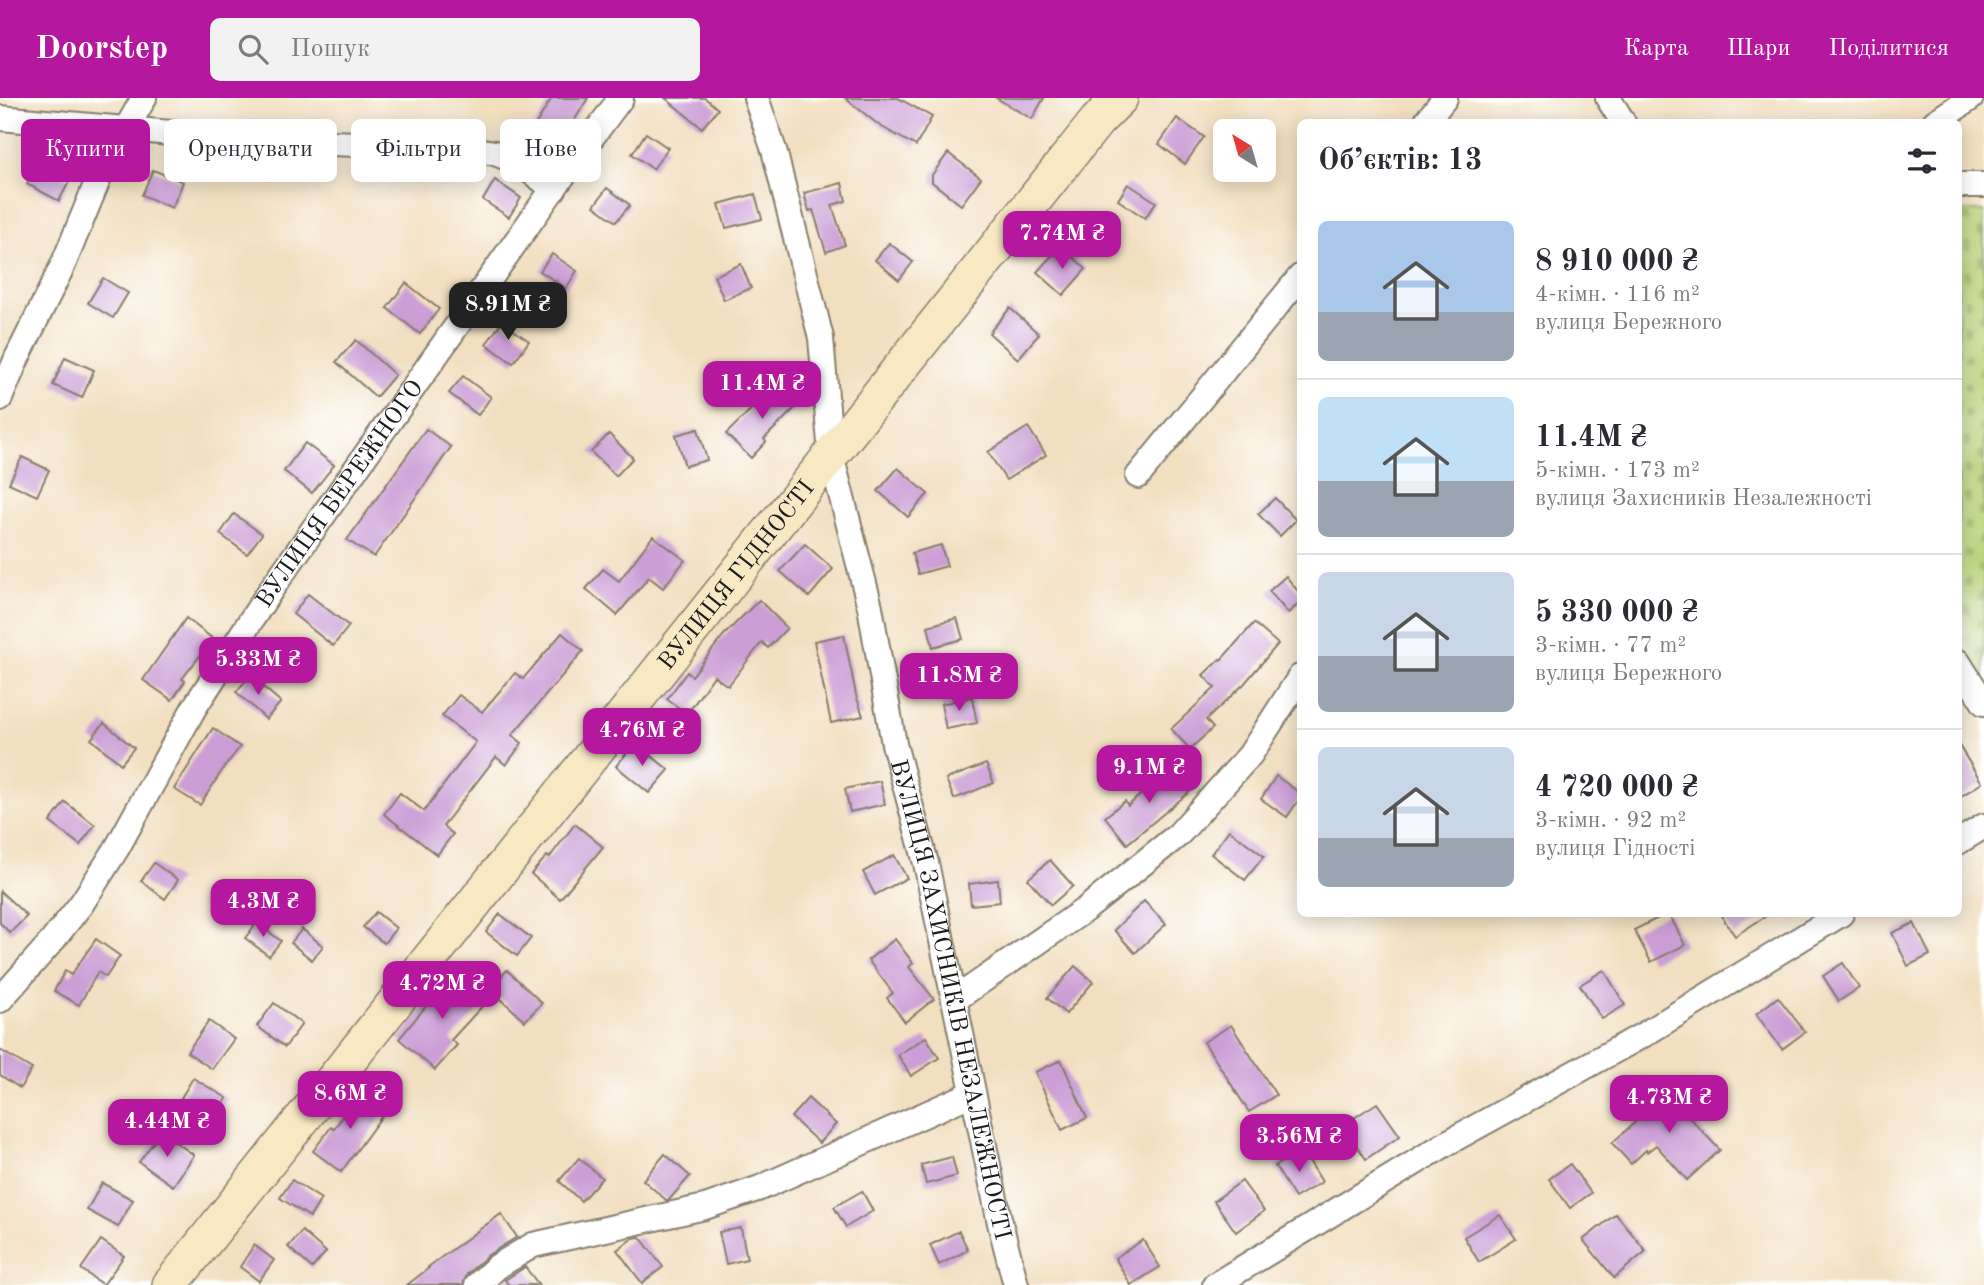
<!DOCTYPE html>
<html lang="uk">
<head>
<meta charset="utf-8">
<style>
	body { margin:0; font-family:"Old Standard TT",serif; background:#f2f2f3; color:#2b2b33; height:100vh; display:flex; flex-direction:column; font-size:26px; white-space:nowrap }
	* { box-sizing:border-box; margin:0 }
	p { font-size:23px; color:#7c7c81 }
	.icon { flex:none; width:38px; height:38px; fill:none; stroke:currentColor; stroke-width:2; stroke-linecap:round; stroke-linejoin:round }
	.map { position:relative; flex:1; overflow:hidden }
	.sheet { position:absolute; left:1297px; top:21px; width:665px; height:798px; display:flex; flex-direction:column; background:#fff; border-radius:10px; box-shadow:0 4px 18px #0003 }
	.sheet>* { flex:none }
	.guide { position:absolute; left:21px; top:21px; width:665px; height:63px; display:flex; gap:14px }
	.needle { width:46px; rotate:323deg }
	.fabs { position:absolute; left:1213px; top:21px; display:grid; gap:14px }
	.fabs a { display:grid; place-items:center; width:63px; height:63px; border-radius:10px; background:#fff; box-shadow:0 4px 18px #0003; font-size:35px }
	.price { position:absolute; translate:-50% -60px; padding:0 16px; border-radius:14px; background:#b5179e; color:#fff; font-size:23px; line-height:46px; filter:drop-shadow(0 2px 4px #0008) }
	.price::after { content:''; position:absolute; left:50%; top:42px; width:21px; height:16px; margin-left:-10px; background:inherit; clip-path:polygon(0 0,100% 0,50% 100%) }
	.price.active { background:#222; color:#fff }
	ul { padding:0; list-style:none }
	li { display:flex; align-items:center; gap:21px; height:175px; padding:0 21px }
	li+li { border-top:2px solid #e1e1e2 }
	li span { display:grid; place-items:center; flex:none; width:196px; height:140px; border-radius:10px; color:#555 }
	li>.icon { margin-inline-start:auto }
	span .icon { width:84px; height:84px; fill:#fffc; stroke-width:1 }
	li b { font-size:30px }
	h2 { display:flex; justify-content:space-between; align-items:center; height:84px; padding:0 21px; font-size:30px }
	.pill { padding:0 24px; border-radius:10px; background:#fff; box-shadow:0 4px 18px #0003; font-size:24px; line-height:63px }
	.pill.active { background:#b5179e; color:#fff }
	header { display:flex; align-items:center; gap:42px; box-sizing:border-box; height:98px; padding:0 35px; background:#b5179e; color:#fff }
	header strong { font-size:33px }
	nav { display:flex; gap:38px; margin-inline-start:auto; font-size:24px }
	.search { width:490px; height:63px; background:#f2f2f3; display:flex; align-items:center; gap:18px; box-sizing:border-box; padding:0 24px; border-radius:10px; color:#7c7c81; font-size:26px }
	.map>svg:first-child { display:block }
	.cemetery { fill:url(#cemetery-stones); stroke:#6a774a; stroke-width:2 }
	.building { fill:#cb9ed5 }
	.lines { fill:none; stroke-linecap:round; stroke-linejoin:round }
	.street-casing { stroke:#877e6e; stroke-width:28 }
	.secondary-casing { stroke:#877e6e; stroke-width:38 }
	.street { stroke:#fff; stroke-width:24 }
	.secondary { stroke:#f8e8c3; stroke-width:35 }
	.labels { text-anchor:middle; stroke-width:5; stroke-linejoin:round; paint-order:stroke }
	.street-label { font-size:24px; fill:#1c1c1c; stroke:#fff }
</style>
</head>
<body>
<header>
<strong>Doorstep</strong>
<div class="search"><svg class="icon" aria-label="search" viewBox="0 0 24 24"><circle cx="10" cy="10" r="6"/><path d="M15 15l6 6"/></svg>Пошук</div>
<nav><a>Карта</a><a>Шари</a><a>Поділитися</a></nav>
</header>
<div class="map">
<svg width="1984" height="1187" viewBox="0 0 1984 1187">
	<defs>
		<pattern id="cemetery-stones" width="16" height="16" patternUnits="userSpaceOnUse" patternTransform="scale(1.75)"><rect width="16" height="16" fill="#b8d277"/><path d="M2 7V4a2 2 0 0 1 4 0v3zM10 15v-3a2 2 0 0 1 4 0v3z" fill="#9eb466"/></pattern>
	</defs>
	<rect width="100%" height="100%" fill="#fff"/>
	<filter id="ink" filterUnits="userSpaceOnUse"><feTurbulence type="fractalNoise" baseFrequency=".0143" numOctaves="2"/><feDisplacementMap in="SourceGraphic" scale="14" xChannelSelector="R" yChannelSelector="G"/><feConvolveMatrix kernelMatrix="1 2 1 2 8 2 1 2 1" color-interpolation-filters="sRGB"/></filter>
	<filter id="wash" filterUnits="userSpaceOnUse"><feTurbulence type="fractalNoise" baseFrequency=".00686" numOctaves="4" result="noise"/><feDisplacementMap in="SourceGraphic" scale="28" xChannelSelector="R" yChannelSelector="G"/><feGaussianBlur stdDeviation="1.57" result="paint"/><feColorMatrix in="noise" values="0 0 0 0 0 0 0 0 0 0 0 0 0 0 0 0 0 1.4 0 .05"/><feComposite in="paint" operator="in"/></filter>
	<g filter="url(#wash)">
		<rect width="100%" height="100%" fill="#f2dfc0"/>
		<polygon class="cemetery" points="1958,113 1984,113 1984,605 1958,564"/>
		<g id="blocks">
			<g class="building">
				<polygon points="552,0 588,0 560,46 534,29"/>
				<polygon points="665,0 705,0 718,11 702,30"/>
				<polygon points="845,0 898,0 932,19 916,48 880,28"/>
				<polygon points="996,0 1044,0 1032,21"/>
				<polygon points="1177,20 1204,39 1185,66 1159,46"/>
				<polygon points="646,35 668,50 653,71 632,56"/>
				<polygon points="948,55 981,80 961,107 932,84 932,77"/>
				<polygon points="38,65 70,82 59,103 27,86"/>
				<polygon points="153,72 183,84 172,110 142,97"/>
				<polygon points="495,82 521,100 509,119 483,102"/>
				<polygon points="842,85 846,103 832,107 845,147 826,154 813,112 809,113 804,95"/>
				<polygon points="1128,86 1156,104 1145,120 1118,102"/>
				<polygon points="607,90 630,107 616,124 594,108"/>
				<polygon points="755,96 762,121 726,130 719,106"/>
				<polygon points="889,145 913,164 899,182 875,162"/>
				<polygon points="1061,148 1086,171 1063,197 1037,174"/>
				<polygon points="552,156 577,173 566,190 540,173"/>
				<polygon points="741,166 751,190 724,202 714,178"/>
				<polygon points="103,180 128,195 113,220 88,205"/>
				<polygon points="406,185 439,211 420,236 387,210"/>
				<polygon points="1010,210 1039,236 1018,261 989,235"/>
				<polygon points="502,224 529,243 513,265 486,246"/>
				<polygon points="356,242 395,277 376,299 336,264"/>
				<polygon points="65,259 94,272 82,300 53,287"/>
				<polygon points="463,278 491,299 478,317 449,295"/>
				<polygon points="777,286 798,307 764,341 766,344 751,360 726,336"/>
				<polygon points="1028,329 1046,357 1006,382 988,354"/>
				<polygon points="426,331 451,349 374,459 347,442"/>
				<polygon points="698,331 707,362 685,368 676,337"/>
				<polygon points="609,336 633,360 616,378 591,354"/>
				<polygon points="305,345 334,367 312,395 284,373"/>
				<polygon points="22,359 49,372 37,398 9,385"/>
				<polygon points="898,370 928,396 908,419 878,393"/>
				<polygon points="1275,400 1296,422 1280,438 1258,416"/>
				<polygon points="234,416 262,436 247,456 220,436"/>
				<polygon points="653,438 685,462 663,490 649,479 617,517 586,491 603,471 619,483"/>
				<polygon points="805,446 833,471 809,499 780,473"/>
				<polygon points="941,447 947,468 918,476 912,455"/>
				<polygon points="1286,478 1300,496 1300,505 1288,515 1269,493"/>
				<polygon points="308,496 349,528 333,548 293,516"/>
				<polygon points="759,502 787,530 768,550 762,544 728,588 714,578 687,616 667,601 687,574 692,578 723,538"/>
				<polygon points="186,520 213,541 182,581 185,583 172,602 143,582"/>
				<polygon points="957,520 963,541 933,549 928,528"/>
				<polygon points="1254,525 1278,546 1244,586 1206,622 1213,630 1190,651 1171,631 1215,590 1203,577 1220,561 1221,562"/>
				<polygon points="562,535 583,553 512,637 522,645 506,667 496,659 443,728 453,736 437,757 384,716 400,695 424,713 476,644 442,618 459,597 482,614 515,575 523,581"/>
				<polygon points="844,537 856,597 863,618 831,625 814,543"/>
				<polygon points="250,578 281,604 266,621 236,594"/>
				<polygon points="972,599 977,625 946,631 941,606"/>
				<polygon points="104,625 134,650 121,666 91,641"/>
				<polygon points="213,630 240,649 225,668 200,707 174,691"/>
				<polygon points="635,645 669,672 649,695 616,668"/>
				<polygon points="1958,646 1982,685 1958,700"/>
				<polygon points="986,666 994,685 954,701 946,681"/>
				<polygon points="1172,668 1193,691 1127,746 1105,719 1125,703 1128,708"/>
				<polygon points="1276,678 1300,695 1300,700 1287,719 1261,701"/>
				<polygon points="880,683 885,706 850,714 845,691"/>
				<polygon points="65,704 95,727 80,747 50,724"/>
				<polygon points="575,726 603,749 560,801 531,776 547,758 549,760"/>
				<polygon points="1229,732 1264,758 1245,782 1211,756"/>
				<polygon points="894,757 907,780 875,797 863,774"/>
				<polygon points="1050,762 1073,788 1051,807 1028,781"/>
				<polygon points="154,765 178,782 165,801 141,783"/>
				<polygon points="998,782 1000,804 971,807 969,786"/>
				<polygon points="0,793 27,818 10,835 0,825"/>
				<polygon points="1144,803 1166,826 1135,855 1114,832"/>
				<polygon points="376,814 396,830 384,845 363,829"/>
				<polygon points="500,816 531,840 517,858 486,834"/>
				<polygon points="1666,816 1669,816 1685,847 1651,864 1634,832"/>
				<polygon points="1720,816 1769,816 1735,838"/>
				<polygon points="257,825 281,843 269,858 245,840"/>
				<polygon points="1914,825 1930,857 1908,868 1892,835"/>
				<polygon points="302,831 323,848 312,862 291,845"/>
				<polygon points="96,841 120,858 106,879 98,874 79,907 54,893 65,873 71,877"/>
				<polygon points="895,841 913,865 909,869 934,901 905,924 887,900 893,895 868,862"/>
				<polygon points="1843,865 1859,890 1839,903 1823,878"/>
				<polygon points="1075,868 1093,884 1066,916 1047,900"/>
				<polygon points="507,872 542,905 525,923 490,891"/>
				<polygon points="1604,872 1625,907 1602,921 1580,887"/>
				<polygon points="454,874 486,904 451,942 457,947 435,972 399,941"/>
				<polygon points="1778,899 1805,934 1782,951 1756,916"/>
				<polygon points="274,905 302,926 285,949 257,928"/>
				<polygon points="209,923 234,941 212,971 187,954"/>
				<polygon points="1231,927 1276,997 1249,1014 1204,944"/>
				<polygon points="926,939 939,960 911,978 898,957"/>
				<polygon points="0,952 32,971 20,990 0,977"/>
				<polygon points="1061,962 1087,1020 1062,1032 1035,974"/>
				<polygon points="193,980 227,1000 215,1021 181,1000"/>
				<polygon points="1675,988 1694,1009 1686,1016 1720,1052 1687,1082 1656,1047 1647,1054 1646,1052 1631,1066 1612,1045"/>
				<polygon points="361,992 387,1011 341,1074 313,1053 331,1029 334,1031"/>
				<polygon points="808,1000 836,1026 819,1045 791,1019"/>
				<polygon points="1377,1005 1400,1038 1366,1061 1343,1027"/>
				<polygon points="161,1034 194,1057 173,1088 139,1064"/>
				<polygon points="1302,1051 1322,1084 1295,1100 1275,1068"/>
				<polygon points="665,1056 690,1078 669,1102 666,1102 643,1082"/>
				<polygon points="952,1059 957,1078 926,1086 921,1067"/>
				<polygon points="579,1060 602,1080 581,1103 559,1083"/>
				<polygon points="1570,1066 1591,1095 1570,1110 1549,1081"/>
				<polygon points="292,1082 321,1101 310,1119 280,1100"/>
				<polygon points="1242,1083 1264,1113 1236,1134 1214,1103"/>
				<polygon points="102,1085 133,1102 118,1129 87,1112"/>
				<polygon points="862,1093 873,1113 846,1129 834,1109"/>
				<polygon points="501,1116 517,1139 488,1157 467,1176 463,1187 407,1187 429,1170 428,1169"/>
				<polygon points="1616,1116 1646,1153 1614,1180 1583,1142"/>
				<polygon points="1500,1117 1516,1141 1479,1164 1464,1139"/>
				<polygon points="741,1130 747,1161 726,1166 719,1134"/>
				<polygon points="302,1133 326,1154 312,1170 288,1149"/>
				<polygon points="959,1133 968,1152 939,1167 930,1147"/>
				<polygon points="640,1139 663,1169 642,1185 617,1152 633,1140"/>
				<polygon points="101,1142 124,1158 103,1187 81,1171"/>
				<polygon points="1143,1142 1160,1169 1131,1187 1115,1160"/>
				<polygon points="254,1147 274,1162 259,1183 240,1169"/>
				<polygon points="525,1169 539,1187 509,1187 505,1182"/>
			</g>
		</g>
	</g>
	<g filter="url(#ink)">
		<use href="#blocks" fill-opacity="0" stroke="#877e6e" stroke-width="2"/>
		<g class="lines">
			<defs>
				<g id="street">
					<path id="s1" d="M756,0L774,52L821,240L831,357L870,509L894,646L926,765L1000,1125L1016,1187"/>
					<polyline points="1608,0 1623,24"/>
					<polyline points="0,20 263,43 457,49 495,55 518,64 554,91"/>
					<polyline points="1426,24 1445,0"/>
					<polyline points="1935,24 1971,0"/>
					<polyline points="1958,87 1984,87"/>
					<polyline points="0,300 17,260 63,167 102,72 144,0"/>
					<polyline points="1138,378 1300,179"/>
					<polyline points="1958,564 1984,605"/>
					<polyline points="1958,744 1984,728"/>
					<path id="s2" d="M0,902L53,842L82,805L117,750L194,610L272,490L551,94L621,0"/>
					<polyline points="954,902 1086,811 1178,737 1250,657 1300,579"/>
					<polyline points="477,1187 498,1168 533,1147 705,1109 760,1090 973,995"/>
					<polyline points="1215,1187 1447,1045 1643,937 1841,816"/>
				</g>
				<g id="secondary">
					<path id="s3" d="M170,1187L1097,23L1120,0"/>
				</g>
			</defs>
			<use href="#street" class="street-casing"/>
			<use href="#secondary" class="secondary-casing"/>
			<use href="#street" class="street"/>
			<use href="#secondary" class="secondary"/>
		</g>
	</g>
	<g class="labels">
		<g class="street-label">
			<text dy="8" stroke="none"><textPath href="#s2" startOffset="611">ВУЛИЦЯ БЕРЕЖНОГО</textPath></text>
			<text dy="8" stroke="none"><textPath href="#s3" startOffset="908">ВУЛИЦЯ ГІДНОСТІ</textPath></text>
			<text dy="8" stroke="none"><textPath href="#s1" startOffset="924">ВУЛИЦЯ ЗАХИСНИКІВ НЕЗАЛЕЖНОСТІ</textPath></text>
		</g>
	</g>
</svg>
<div class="fabs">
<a><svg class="needle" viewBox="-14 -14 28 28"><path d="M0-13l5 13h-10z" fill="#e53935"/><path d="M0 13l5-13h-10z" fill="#7c7c81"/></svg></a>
</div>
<b class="price" style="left:1062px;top:173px">7.74M ₴</b>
<b class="price active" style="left:508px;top:244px">8.91M ₴</b>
<b class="price" style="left:762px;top:323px">11.4M ₴</b>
<b class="price" style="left:258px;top:599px">5.33M ₴</b>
<b class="price" style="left:959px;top:615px">11.8M ₴</b>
<b class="price" style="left:642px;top:670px">4.76M ₴</b>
<b class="price" style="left:1149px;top:707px">9.1M ₴</b>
<b class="price" style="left:263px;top:841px">4.3M ₴</b>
<b class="price" style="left:442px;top:923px">4.72M ₴</b>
<b class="price" style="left:350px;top:1033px">8.6M ₴</b>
<b class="price" style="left:1669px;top:1037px">4.73M ₴</b>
<b class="price" style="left:167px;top:1061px">4.44M ₴</b>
<b class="price" style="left:1299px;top:1076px">3.56M ₴</b>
<div class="guide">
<a class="pill active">Купити</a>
<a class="pill">Орендувати</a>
<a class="pill">Фільтри</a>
<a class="pill">Нове</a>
</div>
<section class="sheet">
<h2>Об’єктів: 13<svg class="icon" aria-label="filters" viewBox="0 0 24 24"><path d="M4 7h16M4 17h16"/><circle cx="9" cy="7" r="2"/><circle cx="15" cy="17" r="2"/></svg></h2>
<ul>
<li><span style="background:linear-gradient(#a9c7e8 65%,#9aa5b1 0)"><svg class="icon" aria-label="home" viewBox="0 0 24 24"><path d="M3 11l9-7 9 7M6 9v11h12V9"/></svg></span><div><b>8 910 000 ₴</b><p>4-кімн. · 116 m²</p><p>вулиця Бережного</p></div></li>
<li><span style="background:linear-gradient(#bfe0f5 60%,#9aa5b1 0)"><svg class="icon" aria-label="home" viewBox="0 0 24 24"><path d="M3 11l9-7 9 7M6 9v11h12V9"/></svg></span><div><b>11.4M ₴</b><p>5-кімн. · 173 m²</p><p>вулиця Захисників Незалежності</p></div></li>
<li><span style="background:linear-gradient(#c9d6e8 60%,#9aa5b1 0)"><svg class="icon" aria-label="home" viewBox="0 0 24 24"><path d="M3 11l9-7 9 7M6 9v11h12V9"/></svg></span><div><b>5 330 000 ₴</b><p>3-кімн. · 77 m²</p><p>вулиця Бережного</p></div></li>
<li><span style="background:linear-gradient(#c9d6e8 65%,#9aa5b1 0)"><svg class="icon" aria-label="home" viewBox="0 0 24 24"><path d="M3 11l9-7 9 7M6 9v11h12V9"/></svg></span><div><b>4 720 000 ₴</b><p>3-кімн. · 92 m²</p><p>вулиця Гідності</p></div></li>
</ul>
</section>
</div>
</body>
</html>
